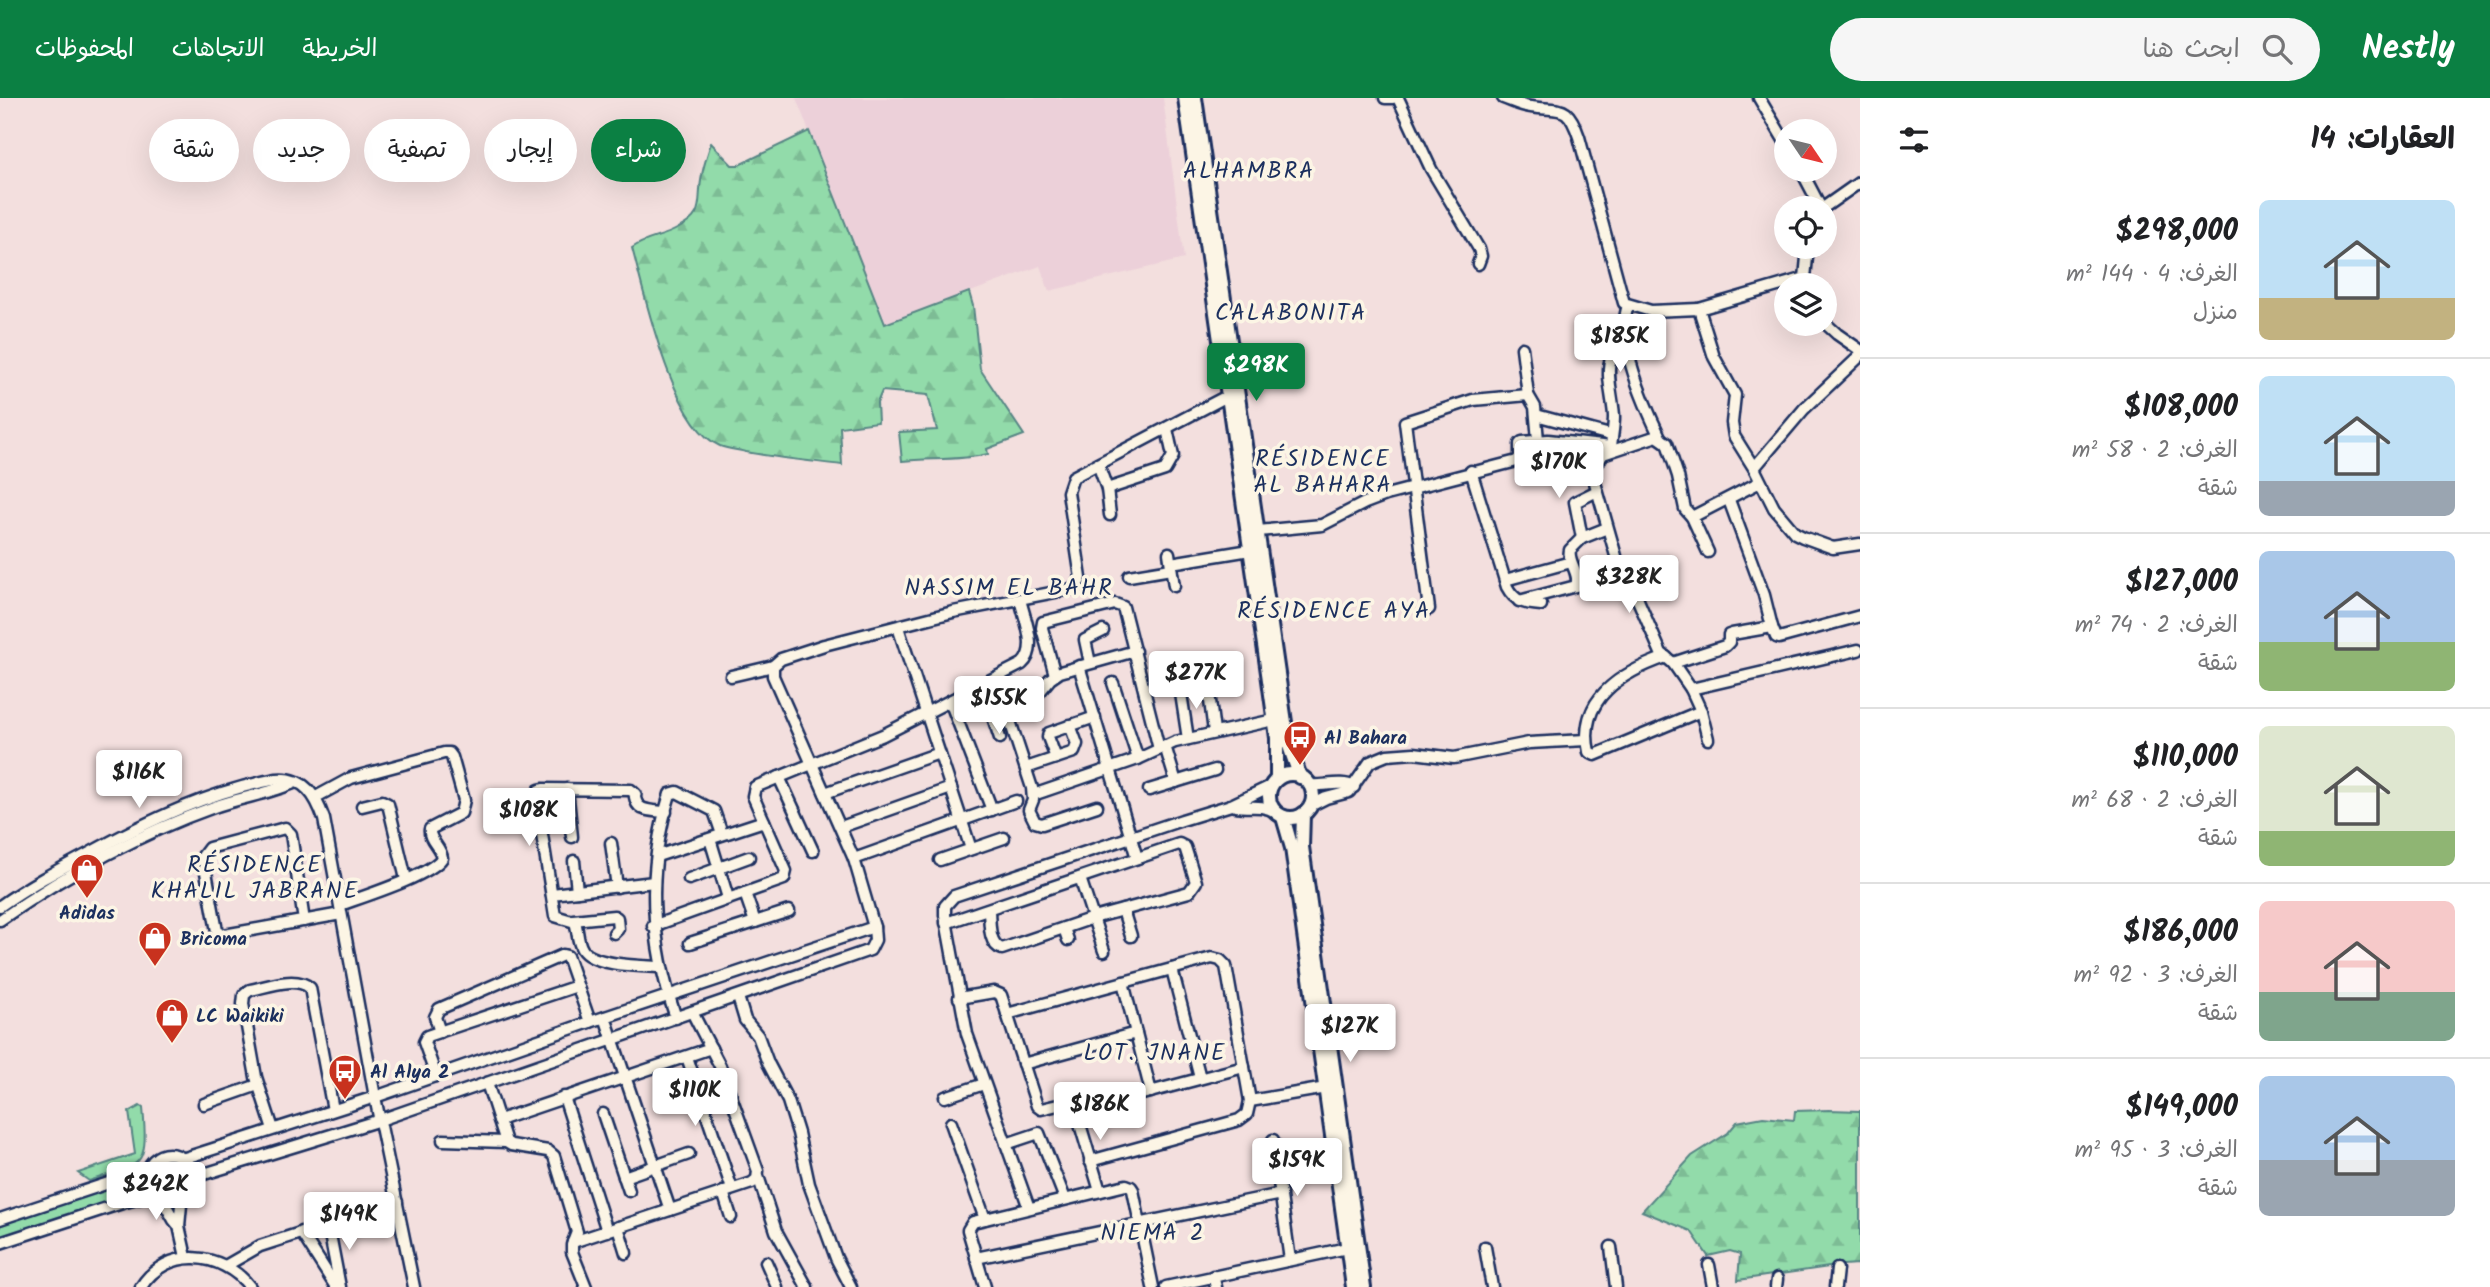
<!DOCTYPE html>
<html lang="ar">
<head>
<meta charset="utf-8">
<style>
	body { margin:0; font-family:Kalam,"Playpen Sans Arabic",sans-serif; background:#f6f6f6; color:#202124; direction:rtl; height:100vh; display:flex; flex-direction:column; font-size:26px; white-space:nowrap }
	* { box-sizing:border-box; margin:0 }
	p { font-size:23px; color:#757577 }
	.icon { flex:none; width:38px; height:38px; fill:none; stroke:currentColor; stroke-width:2; stroke-linecap:round; stroke-linejoin:round }
	.map { position:relative; flex:1; overflow:hidden; direction:ltr }
	.drawer { display:flex; flex-direction:column; background:#fff; width:630px }
	.drawer>* { flex:none }
	.hud { position:absolute; left:21px; top:21px; width:665px; height:63px; direction:rtl; display:flex; gap:14px }
	.needle { width:46px; rotate:125deg }
	.tools { position:absolute; left:1774px; top:21px; display:grid; gap:14px }
	.tools a { display:grid; place-items:center; width:63px; height:63px; border-radius:50%; background:#fff; box-shadow:0 7px 28px #0002; font-size:35px }
	.price { position:absolute; translate:-50% -60px; padding:0 16px; border-radius:7px; background:#fff; color:#222; font-size:23px; line-height:46px; filter:drop-shadow(0 2px 4px #0008) }
	.price::after { content:''; position:absolute; left:50%; top:42px; width:21px; height:16px; margin-left:-10px; background:inherit; clip-path:polygon(0 0,100% 0,50% 100%) }
	.price.selected { background:#0b8043; color:#fff }
	ul { padding:0; list-style:none }
	li { display:flex; align-items:center; gap:21px; height:175px; padding:0 35px }
	li+li { border-top:2px solid #e0e0e0 }
	li span { display:grid; place-items:center; flex:none; width:196px; height:140px; border-radius:10px; color:#555 }
	li>.icon { margin-inline-start:auto }
	span .icon { width:84px; height:84px; fill:#fffc; stroke-width:1 }
	li b { font-size:30px }
	h2 { display:flex; justify-content:space-between; align-items:center; height:84px; padding:0 35px; font-size:30px }
	.chip { padding:0 24px; border-radius:32px; background:#fff; box-shadow:0 7px 28px #0002; font-size:24px; line-height:63px }
	.chip.selected { background:#0b8043; color:#fff }
	header { display:flex; align-items:center; gap:42px; box-sizing:border-box; height:98px; padding:0 35px; background:#0b8043; color:#fff }
	header strong { font-size:33px }
	nav { display:flex; gap:38px; margin-inline-start:auto; font-size:24px }
	.search { width:490px; height:63px; background:#f6f6f6; display:flex; align-items:center; gap:18px; box-sizing:border-box; padding:0 24px; border-radius:38px; color:#757577; font-size:26px }
	main { display:flex; flex:1; min-height:0 }
	.map>svg:first-child { display:block }
	.built { fill:#ecd0d9 }
	.forest { fill:url(#forest-firs); stroke:#568584; stroke-width:2 }
	.garden { fill:#92dbaa; stroke:#568584; stroke-width:2 }
	.lines { fill:none; stroke-linecap:round; stroke-linejoin:round }
	.minor-casing { stroke:#1b2f5e; stroke-width:15 }
	.major-casing { stroke:#1b2f5e; stroke-width:18 }
	.minor { stroke:#fcf5e5; stroke-width:10 }
	.major { stroke:#fcf5e5; stroke-width:12 }
	.labels { text-anchor:middle; stroke-width:7; stroke-linejoin:round; paint-order:stroke }
	.poi-label { font-size:19px; font-weight:bold; fill:#1b2f5e; stroke:#fcf5e5; text-anchor:start }
	.quarter-label { font-size:23px; letter-spacing:2px; fill:#1b2f5e; stroke:#fcf5e5 }
</style>
</head>
<body>
<header>
<strong>Nestly</strong>
<div class="search"><svg class="icon" aria-label="search" viewBox="0 0 24 24"><circle cx="10" cy="10" r="6"/><path d="M15 15l6 6"/></svg>ابحث هنا</div>
<nav><a>الخريطة</a><a>الاتجاهات</a><a>المحفوظات</a></nav>
</header>
<main>
<section class="drawer">
<h2>العقارات: 14<svg class="icon" aria-label="filters" viewBox="0 0 24 24"><path d="M4 7h16M4 17h16"/><circle cx="9" cy="7" r="2"/><circle cx="15" cy="17" r="2"/></svg></h2>
<ul>
<li><span style="background:linear-gradient(#bfe0f5 70%,#c2b280 0)"><svg class="icon" aria-label="home" viewBox="0 0 24 24"><path d="M3 11l9-7 9 7M6 9v11h12V9"/></svg></span><div><b>$298,000</b><p>الغرف: 4 · 144 m²</p><p>منزل</p></div></li>
<li><span style="background:linear-gradient(#bfe0f5 75%,#9aa5b1 0)"><svg class="icon" aria-label="home" viewBox="0 0 24 24"><path d="M3 11l9-7 9 7M6 9v11h12V9"/></svg></span><div><b>$108,000</b><p>الغرف: 2 · 58 m²</p><p>شقة</p></div></li>
<li><span style="background:linear-gradient(#a9c7e8 65%,#8fb573 0)"><svg class="icon" aria-label="home" viewBox="0 0 24 24"><path d="M3 11l9-7 9 7M6 9v11h12V9"/></svg></span><div><b>$127,000</b><p>الغرف: 2 · 74 m²</p><p>شقة</p></div></li>
<li><span style="background:linear-gradient(#dfe7d0 75%,#8fb573 0)"><svg class="icon" aria-label="home" viewBox="0 0 24 24"><path d="M3 11l9-7 9 7M6 9v11h12V9"/></svg></span><div><b>$110,000</b><p>الغرف: 2 · 68 m²</p><p>شقة</p></div></li>
<li><span style="background:linear-gradient(#f6c9c9 65%,#7fa58c 0)"><svg class="icon" aria-label="home" viewBox="0 0 24 24"><path d="M3 11l9-7 9 7M6 9v11h12V9"/></svg></span><div><b>$186,000</b><p>الغرف: 3 · 92 m²</p><p>شقة</p></div></li>
<li><span style="background:linear-gradient(#a9c7e8 60%,#9aa5b1 0)"><svg class="icon" aria-label="home" viewBox="0 0 24 24"><path d="M3 11l9-7 9 7M6 9v11h12V9"/></svg></span><div><b>$149,000</b><p>الغرف: 3 · 95 m²</p><p>شقة</p></div></li>
</ul>
</section>
<div class="map">
<svg width="1860" height="1189" viewBox="0 0 1860 1189">
	<defs>
		<pattern id="forest-firs" width="22" height="20" patternUnits="userSpaceOnUse" patternTransform="scale(1.75)"><rect width="22" height="20" fill="#92dbaa"/><path d="M5 1l3.5 6h-7zM16 11l3.5 6h-7z" fill="#7dbc95"/></pattern>
	</defs>
	<rect width="100%" height="100%" fill="#f3dfde"/>
	<filter id="ink" filterUnits="userSpaceOnUse"><feTurbulence type="fractalNoise" baseFrequency=".0143" numOctaves="2"/><feDisplacementMap in="SourceGraphic" scale="14" xChannelSelector="R" yChannelSelector="G"/><feConvolveMatrix kernelMatrix="1 2 1 2 8 2 1 2 1" color-interpolation-filters="sRGB"/></filter>
	<g filter="url(#ink)">
		<polygon class="built" points="796,0 1163,0 1184,161 1049,193 1040,168 885,226"/>
		<g class="forest">
			<path d="M809,33L885,226L969,194L973,208L980,271L1024,337L987,351L988,356C960,363 930,360 902,363L899,334L937,332L928,297L882,293L877,305L878,324L840,329L842,367C810,363 778,360 746,354C738,352 728,351 720,348C672,328 645,197 632,150C645,140 663,139 677,131C707,116 696,104 702,77C704,66 708,55 711,45L732,67H739Z"/>
			<polygon points="1829,1012 1860,1013 1860,1170 1857,1166 1843,1167 1738,1182 1740,1156 1730,1153 1708,1158 1691,1133 1642,1113 1692,1058 1728,1035 1737,1024 1763,1019 1794,1022 1795,1013"/>
		</g>
		<g class="garden">
			<path d="M140,1008L143,1010C149,1073 141,1065 89,1083L78,1075L135,1056L129,1014Z"/>
			<circle cx="169" cy="1078" r="18"/>
			<polygon points="139,1078 143,1094 0,1140 0,1126"/>
		</g>
		<g class="lines">
			<defs>
				<g id="minor">
					<polyline points="1385,0 1393,0"/>
					<polyline points="1398,0 1431,71 1479,151 1481,158 1478,166"/>
					<path d="M1503,0C1512,3 1521,8 1531,9C1561,14 1567,4 1579,39L1624,205L1651,213L1699,211L1714,259L1735,297L1732,325L1734,338L1754,370L1774,410L1795,435L1803,439L1833,450L1860,446"/>
					<polyline points="1759,0 1787,47"/>
					<polyline points="1801,72 1821,110"/>
					<polyline points="1823,110 1860,84"/>
					<polyline points="1808,149 1805,180 1809,187"/>
					<path d="M1628,208C1615,241 1645,308 1660,339"/>
					<polyline points="1699,211 1805,180"/>
					<polyline points="1825,225 1837,236 1860,252"/>
					<polyline points="1522,250 1528,297 1535,309 1538,342"/>
					<polyline points="1536,317 1610,337"/>
					<path d="M1611,352C1611,341 1614,331 1614,319C1614,305 1604,271 1612,259C1615,255 1623,254 1627,252"/>
					<polyline points="1098,366 1107,391 1110,417"/>
					<polyline points="1754,370 1804,311 1860,258"/>
					<path d="M1471,373L1507,489C1515,504 1525,506 1541,507"/>
					<polyline points="1107,391 1165,372 1173,358 1167,331"/>
					<polyline points="1729,402 1764,497 1772,529"/>
					<polyline points="1692,419 1760,384"/>
					<polyline points="1258,433 1322,427 1365,405 1386,397 1517,363 1520,359 1520,346 1522,344 1548,342 1611,349"/>
					<polyline points="1582,440 1575,404 1597,393"/>
					<polyline points="1169,455 1174,488"/>
					<polyline points="1616,458 1592,374 1603,356 1657,338 1667,345 1678,378 1685,411 1692,419 1708,454"/>
					<polyline points="1171,465 1250,452"/>
					<polyline points="1636,471 1638,502 1661,555 1673,565 1691,591 1701,613 1708,641"/>
					<polyline points="1129,478 1171,471"/>
					<polyline points="1505,482 1571,464"/>
					<path d="M1519,503L1576,488C1581,475 1567,464 1570,452L1582,440L1607,430"/>
					<polyline points="1429,511 1405,324 1473,302 1528,297"/>
					<polyline points="898,529 971,751"/>
					<path d="M1666,559C1623,574 1577,600 1589,654L1595,657L1701,613"/>
					<polyline points="1090,565 1085,542 1103,533"/>
					<polyline points="1673,565 1725,548 1729,544 1729,537 1732,536 1772,529 1776,539 1779,540 1860,518"/>
					<polyline points="1079,568 1137,760"/>
					<polyline points="1055,577 1042,530 1043,524 1115,506 1123,509 1159,651"/>
					<polyline points="731,578 773,568"/>
					<polyline points="1113,585 1138,661"/>
					<polyline points="982,587 1000,640"/>
					<polyline points="1208,587 1214,634"/>
					<polyline points="1180,589 1188,641"/>
					<polyline points="1691,591 1858,552"/>
					<polyline points="950,603 992,712"/>
					<polyline points="1165,648 1176,684"/>
					<polyline points="1056,660 1048,639 1049,635 1095,619"/>
					<polyline points="1026,670 1074,654 1077,646 1070,627"/>
					<polyline points="779,679 813,753"/>
					<path d="M1309,687C1323,689 1341,682 1354,689"/>
					<polyline points="567,691 572,739"/>
					<polyline points="1149,692 1215,672"/>
					<polyline points="825,695 939,655"/>
					<polyline points="1033,697 1138,661 1175,644 1274,622"/>
					<path d="M316,699L351,680L444,655H449L452,659L464,702L461,715L430,731C428,742 441,749 442,760C430,778 362,799 340,807"/>
					<path d="M1231,707C1248,712 1257,704 1276,714"/>
					<polyline points="362,708 382,703 388,706 406,781"/>
					<polyline points="1097,708 1042,726 1035,724 1029,712 1033,702 1032,690 1011,626 1011,619 1016,613 1033,602 1050,581 1060,574 1135,553"/>
					<polyline points="1310,708 1326,700 1349,694 1370,664 1387,657 1414,655 1454,660 1529,645 1586,642"/>
					<polyline points="841,729 951,690"/>
					<polyline points="710,741 728,800"/>
					<polyline points="611,745 617,789"/>
					<polyline points="657,758 764,723"/>
					<polyline points="854,761 1016,703"/>
					<polyline points="940,762 1004,740"/>
					<polyline points="574,763 577,793"/>
					<polyline points="1080,780 1104,853"/>
					<polyline points="689,781 749,759"/>
					<polyline points="745,795 755,824"/>
					<polyline points="552,796 654,784"/>
					<path d="M0,808C28,788 58,772 88,756C148,723 210,693 277,681C305,679 316,698 324,721L375,999L414,1189"/>
					<polyline points="1123,812 1131,838"/>
					<path d="M0,822C66,776 138,736 214,709C241,699 270,696 296,684"/>
					<polyline points="573,822 614,818 617,820 618,831 614,835"/>
					<polyline points="304,823 291,736 285,730 209,750 203,758 217,833 224,837 341,816"/>
					<path d="M946,825L1179,746L1185,749L1196,784L1189,794L1093,820L1002,851C988,846 990,825 989,812"/>
					<path d="M653,828L784,781L786,773L753,698L755,689L883,637L1022,566C1039,551 1024,520 1020,501"/>
					<polyline points="1064,830 1068,842"/>
					<polyline points="690,845 789,813"/>
					<path d="M661,869C642,868 592,868 582,851C577,843 578,832 575,824L555,818L536,699L539,692L543,691L631,692C640,701 632,691 636,703C639,714 656,713 666,714"/>
					<polyline points="1172,871 1200,980"/>
					<polyline points="1123,884 1151,994"/>
					<polyline points="738,899 745,922 758,938 768,965 788,1003 798,1035 809,1086 836,1160 851,1189"/>
					<polyline points="959,900 994,894 1001,897 1037,1008 1041,1011 1100,997 1131,999 1244,969"/>
					<polyline points="1007,916 1212,860 1220,862 1226,868 1250,1003 1247,1016 1239,1022 1090,1063"/>
					<polyline points="605,919 670,1112"/>
					<path d="M676,920C650,843 646,774 670,696L677,694L714,713L722,736"/>
					<polyline points="440,934 435,919 439,911 563,857 567,858 590,924"/>
					<polyline points="687,959 732,1091"/>
					<polyline points="1023,966 1136,935"/>
					<polyline points="436,978 424,944 427,938 577,888"/>
					<polyline points="487,985 506,1044 511,1047 548,1053 554,1058 577,1134 572,1147 572,1154 586,1189"/>
					<polyline points="564,999 607,1133"/>
					<polyline points="945,999 984,986"/>
					<polyline points="1073,1003 1100,1093"/>
					<polyline points="1250,1003 1326,990"/>
					<polyline points="204,1006 258,987"/>
					<polyline points="603,1016 629,1093"/>
					<polyline points="499,1022 711,950"/>
					<polyline points="951,1025 985,1121"/>
					<path d="M273,1031L256,979L243,906L244,897L250,892C266,889 296,877 310,890L333,1012"/>
					<polyline points="443,1042 506,1044"/>
					<polyline points="1273,1042 1290,1162"/>
					<polyline points="1006,1046 1039,1035 1065,1101"/>
					<circle cx="169" cy="1078" r="22"/>
					<polyline points="182,1061 375,999 590,924 874,829"/>
					<polyline points="758,1078 776,1133 807,1189"/>
					<polyline points="624,1079 689,1056"/>
					<polyline points="191,1080 380,1022 870,852 875,842 874,829 854,761 773,578 773,568 781,561 824,547 953,514 1076,490 1081,480 1068,394 1073,379 1229,297"/>
					<polyline points="723,1094 731,1119"/>
					<polyline points="182,1096 179,1128 186,1159"/>
					<polyline points="161,1099 174,1122 179,1128"/>
					<polyline points="1029,1110 967,936 945,817 945,808 954,798 1182,722 1231,707 1271,688"/>
					<polyline points="0,1121 148,1072"/>
					<polyline points="328,1126 340,1189"/>
					<polyline points="618,1129 626,1155"/>
					<polyline points="301,1134 336,1189"/>
					<polyline points="573,1144 752,1085 757,1081 758,1073 720,968 692,914"/>
					<polyline points="0,1145 122,1105 155,1096"/>
					<polyline points="1485,1149 1492,1189"/>
					<polyline points="1611,1149 1616,1189"/>
					<polyline points="976,1160 1281,1096"/>
					<polyline points="766,1164 777,1189"/>
					<polyline points="227,1167 260,1148 397,1104"/>
					<polyline points="1709,1167 1713,1189"/>
					<polyline points="1213,1178 1216,1189"/>
					<path d="M141,1189C167,1148 222,1153 250,1189"/>
					<polyline points="985,1189 968,1132 973,1124 1126,1087 1131,1089 1133,1092 1153,1189"/>
					<polyline points="1166,1189 1347,1150"/>
					<polyline points="1776,1189 1777,1181"/>
					<polyline points="1835,1189 1837,1171"/>
				</g>
				<g id="major">
					<polyline points="1185,0 1268,575 1277,640 1277,681"/>
					<polyline points="1195,0 1288,645 1300,679"/>
					<circle cx="1291" cy="698" r="22"/>
					<polyline points="1303,716 1302,749 1364,1189"/>
					<polyline points="1283,719 1292,750 1353,1189"/>
				</g>
			</defs>
			<use href="#minor" class="minor-casing"/>
			<use href="#major" class="major-casing"/>
			<use href="#minor" class="minor"/>
			<use href="#major" class="major"/>
		</g>
	</g>
	<defs>
		<symbol id="bus-pin" viewBox="-11 -11 22 30"><path d="M0 17L-7.5 6A9.5 9.5 0 1 1 7.5 6Z" fill="#c8321e" stroke="#fcf5e5"/><path d="M-5-6H5V4H4V6H2V4H-2V6H-4V4H-5ZM-3.5-4V0h7V-4ZM-3.5 1.2v1.5H-2V1.2ZM2 1.2v1.5H3.5V1.2Z" fill="#fff"/></symbol>
		<symbol id="shop-pin" viewBox="-11 -11 22 30"><path d="M0 17L-7.5 6A9.5 9.5 0 1 1 7.5 6Z" fill="#c8321e" stroke="#fcf5e5"/><path d="M-5-2.5h2.3a2.7 3.5 0 0 1 5.4 0H5L5.5 6h-11ZM-1.5-2.5h3a1.5 2.3 0 0 0-3 0Z" fill="#fff"/></symbol>
	</defs>
	<g fill-rule="evenodd">
		<use href="#bus-pin" x="1281" y="620" width="38" height="52"/>
		<use href="#shop-pin" x="68" y="753" width="38" height="52"/>
		<use href="#shop-pin" x="136" y="821" width="38" height="52"/>
		<use href="#shop-pin" x="153" y="898" width="38" height="52"/>
		<use href="#bus-pin" x="326" y="954" width="38" height="52"/>
	</g>
	<g class="labels">
		<g class="poi-label">
			<text x="1324" y="646">Al Bahara</text>
			<text x="87" y="821" text-anchor="middle">Adidas</text>
			<text x="180" y="847">Bricoma</text>
			<text x="196" y="924">LC Waikiki</text>
			<text x="370" y="980">Al Alya 2</text>
		</g>
		<g class="quarter-label">
			<text x="1249" y="80">ALHAMBRA</text>
			<text x="1291" y="222">CALABONITA</text>
			<text x="1323" y="368">RÉSIDENCE<tspan x="1323" dy="26">AL BAHARA</tspan></text>
			<text x="1009" y="497">NASSIM EL BAHR</text>
			<text x="1334" y="520">RÉSIDENCE AYA</text>
			<text x="255" y="774">RÉSIDENCE<tspan x="255" dy="26">KHALIL JABRANE</tspan></text>
			<text x="1155" y="962">LOT. JNANE</text>
			<text x="1153" y="1142">NIEMA 2</text>
		</g>
	</g>
</svg>
<div class="tools">
<a><svg class="needle" viewBox="-14 -14 28 28"><path d="M0-13l5 13h-10z" fill="#e53935"/><path d="M0 13l5-13h-10z" fill="#757577"/></svg></a>
<a><svg class="icon" aria-label="locate" viewBox="0 0 24 24"><circle cx="12" cy="12" r="6"/><path d="M12 2v4M12 18v4M2 12h4M18 12h4"/></svg></a>
<a><svg class="icon" aria-label="layers" viewBox="0 0 24 24"><path d="M12 4l9 5-9 5-9-5zM3 14l9 5 9-5"/></svg></a>
</div>
<b class="price" style="left:1620px;top:276px">$185K</b>
<b class="price selected" style="left:1256px;top:305px">$298K</b>
<b class="price" style="left:1559px;top:402px">$170K</b>
<b class="price" style="left:1629px;top:517px">$328K</b>
<b class="price" style="left:1196px;top:613px">$277K</b>
<b class="price" style="left:999px;top:638px">$155K</b>
<b class="price" style="left:139px;top:712px">$116K</b>
<b class="price" style="left:529px;top:750px">$108K</b>
<b class="price" style="left:1350px;top:966px">$127K</b>
<b class="price" style="left:695px;top:1030px">$110K</b>
<b class="price" style="left:1100px;top:1044px">$186K</b>
<b class="price" style="left:1297px;top:1100px">$159K</b>
<b class="price" style="left:156px;top:1124px">$242K</b>
<b class="price" style="left:349px;top:1154px">$149K</b>
<div class="hud">
<a class="chip selected">شراء</a>
<a class="chip">إيجار</a>
<a class="chip">تصفية</a>
<a class="chip">جديد</a>
<a class="chip">شقة</a>
</div>
</div>
</main>
</body>
</html>
